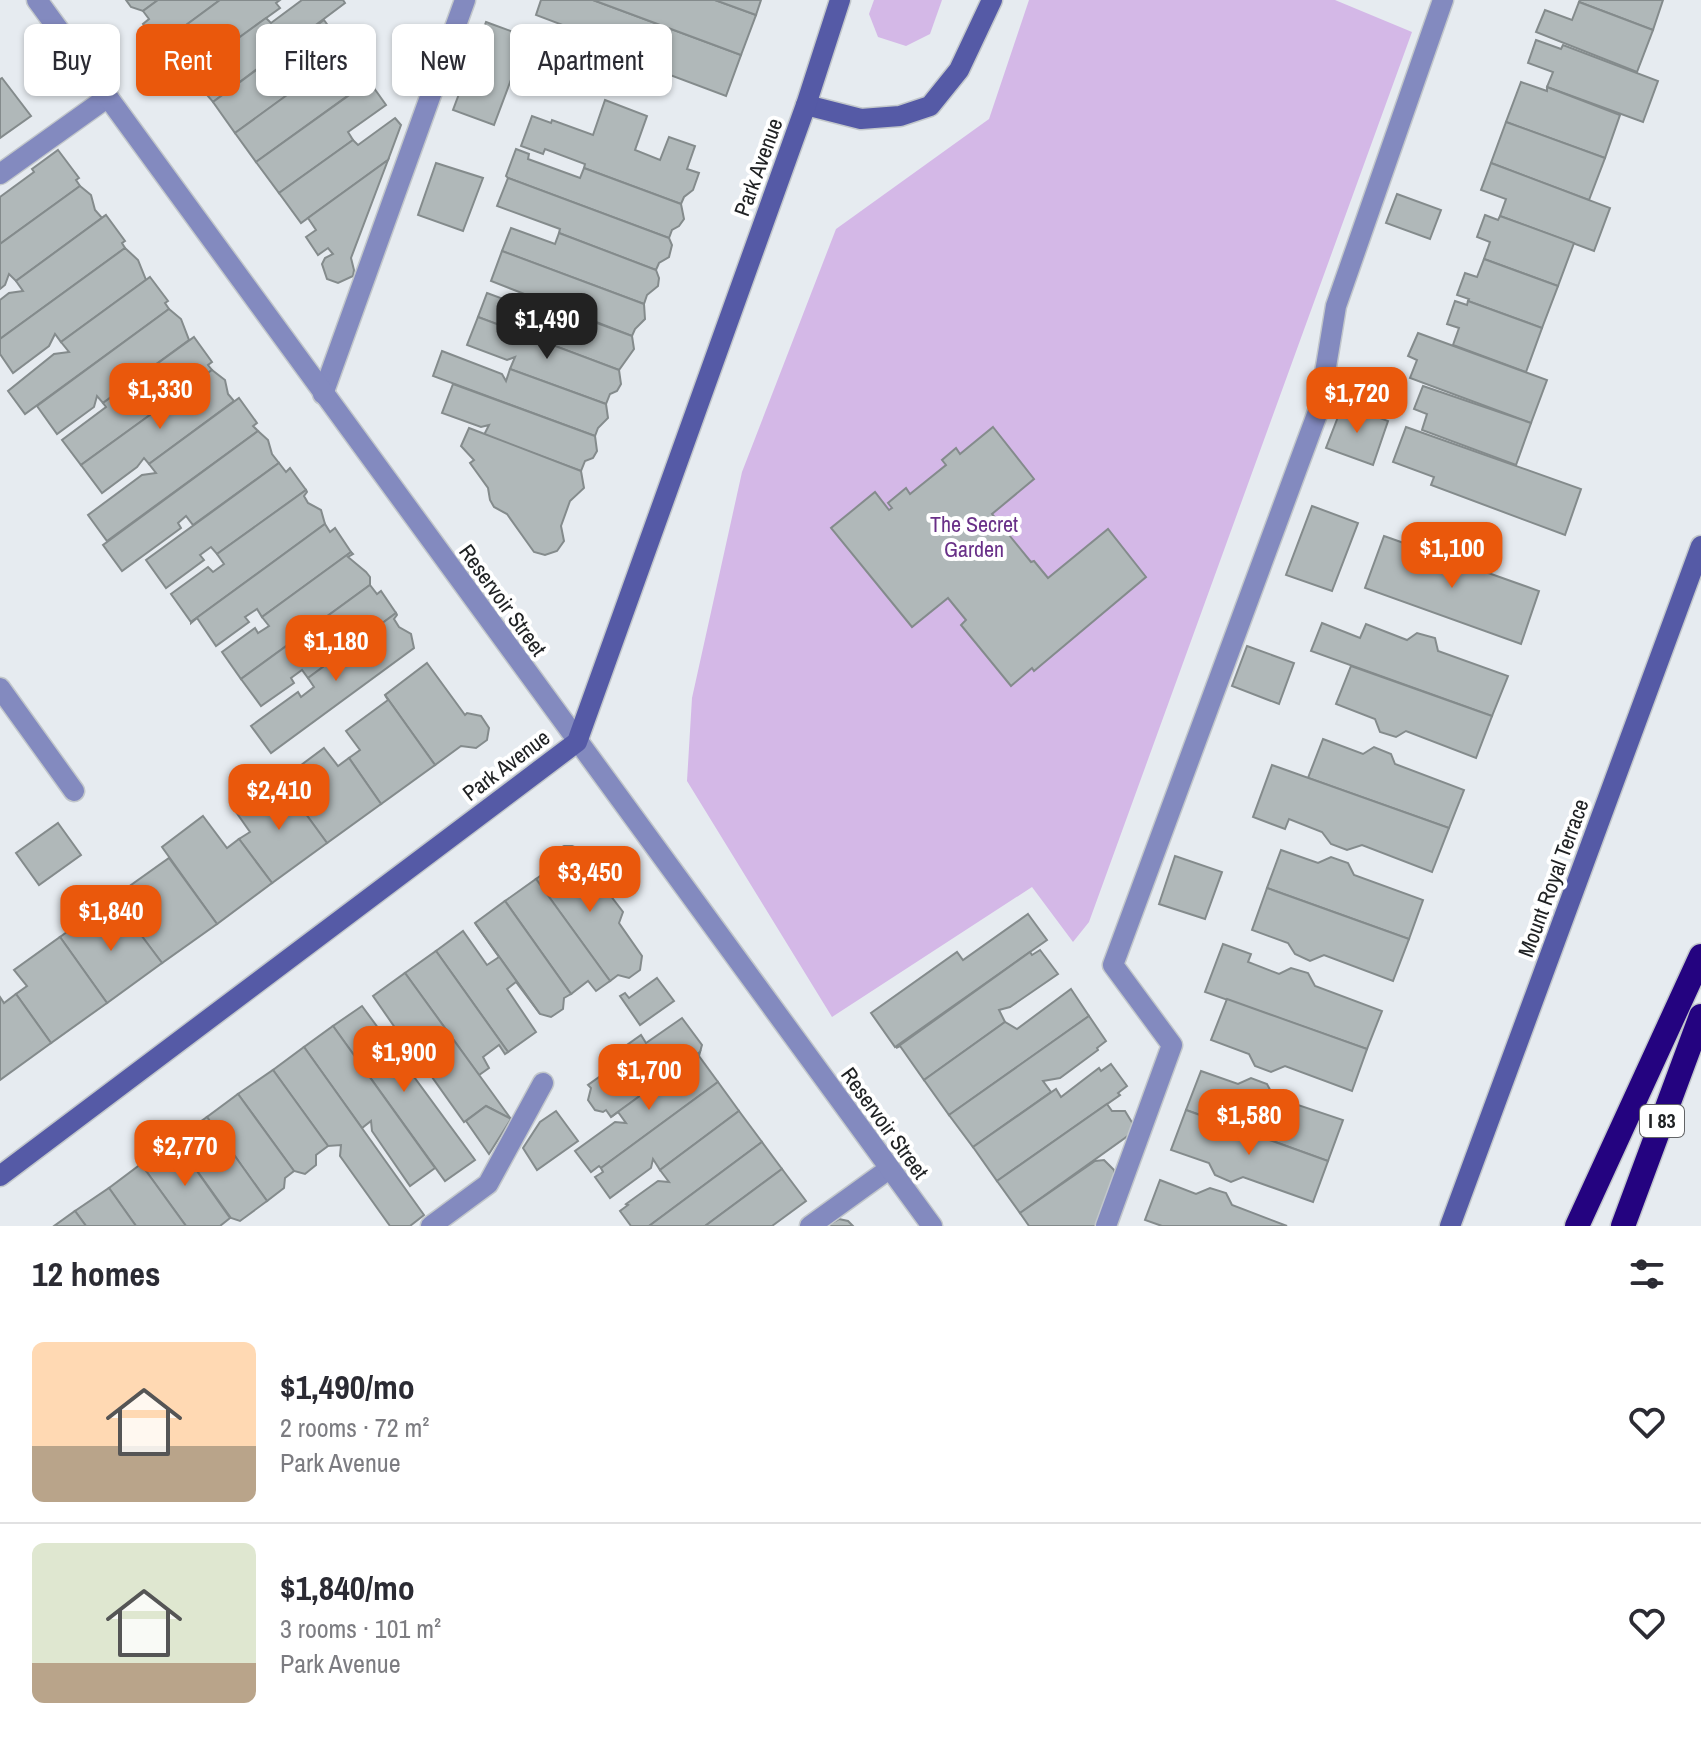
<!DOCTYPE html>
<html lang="en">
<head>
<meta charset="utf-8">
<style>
	body { margin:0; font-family:"Archivo Narrow",sans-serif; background:#f7f7f7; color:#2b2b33; height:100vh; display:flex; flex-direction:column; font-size:30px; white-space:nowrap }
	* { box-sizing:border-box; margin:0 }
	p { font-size:26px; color:#7c7c81 }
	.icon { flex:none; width:44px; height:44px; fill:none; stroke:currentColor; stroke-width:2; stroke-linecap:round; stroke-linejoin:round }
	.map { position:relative; height:1226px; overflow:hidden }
	.drawer { display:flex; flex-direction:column; background:#fff; flex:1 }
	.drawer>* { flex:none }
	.top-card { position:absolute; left:24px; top:24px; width:800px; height:72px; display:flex; gap:16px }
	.price { position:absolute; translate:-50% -68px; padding:0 18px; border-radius:16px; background:#ea580c; color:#fff; font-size:26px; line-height:52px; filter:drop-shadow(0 2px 4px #0008) }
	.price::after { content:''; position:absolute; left:50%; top:48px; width:24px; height:18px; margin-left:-12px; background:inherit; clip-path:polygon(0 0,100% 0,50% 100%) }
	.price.active { background:#222; color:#fff }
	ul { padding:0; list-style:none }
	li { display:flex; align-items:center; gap:24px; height:200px; padding:0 32px }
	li+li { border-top:2px solid #e1e1e2 }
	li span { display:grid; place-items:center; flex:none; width:224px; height:160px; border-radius:12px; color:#555 }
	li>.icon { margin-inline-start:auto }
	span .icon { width:96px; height:96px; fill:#fffc; stroke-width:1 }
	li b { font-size:34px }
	h2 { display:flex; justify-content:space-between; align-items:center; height:96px; padding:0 32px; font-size:34px }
	.chip { padding:0 28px; border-radius:12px; background:#fff; box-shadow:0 2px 6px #0004; font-size:28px; line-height:72px }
	.chip.active { background:#ea580c; color:#fff }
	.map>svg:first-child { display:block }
	.green { fill:#d4b8e7 }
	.building { fill:#b0b8b9; stroke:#848b8c; stroke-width:2 }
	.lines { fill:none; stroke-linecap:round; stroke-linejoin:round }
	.lane-casing { stroke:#c2c7cb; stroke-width:23 }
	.street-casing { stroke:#c2c7cb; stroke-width:23 }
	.secondary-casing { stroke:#c2c7cb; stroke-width:23 }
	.highway-casing { stroke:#c2c7cb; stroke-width:27 }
	.lane { stroke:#838abf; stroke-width:20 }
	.street { stroke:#838abf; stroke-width:20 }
	.secondary { stroke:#555aa6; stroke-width:20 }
	.highway { stroke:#240380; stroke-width:24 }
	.labels { text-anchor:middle; stroke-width:8; stroke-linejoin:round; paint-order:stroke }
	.shield { fill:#fff; stroke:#636466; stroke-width:2 }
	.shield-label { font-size:20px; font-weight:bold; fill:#202224 }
	.street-label { font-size:22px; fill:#202224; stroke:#fff }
	.park-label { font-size:22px; fill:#693088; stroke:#fff }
</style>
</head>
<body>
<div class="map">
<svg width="1701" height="1226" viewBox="0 0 1701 1226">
	<rect width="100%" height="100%" fill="#e6ebf0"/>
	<g class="green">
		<polygon points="874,0 942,0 930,34 906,46 878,37 869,14"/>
		<polygon points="1029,0 1335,0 1412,32 1089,922 1073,942 1032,887 832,1017 687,781 692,698 742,472 836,229 989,119"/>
	</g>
	<g class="building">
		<polygon points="126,0 158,0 143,11 131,7"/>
		<polygon points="158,0 220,0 159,45 143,24 149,19 143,11"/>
		<polygon points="220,0 280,0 276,3 280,8 189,74 181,72 172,63 172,52 166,44 161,48 159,45"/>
		<polygon points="302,0 343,0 345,3 213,102 189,74 266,18 271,23"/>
		<polygon points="541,0 593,0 741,55 726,96 614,54 609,41 611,34 604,31 594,37 536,15"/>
		<polygon points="593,0 715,0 756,15 741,55"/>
		<polygon points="715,0 761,0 756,15"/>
		<polygon points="1580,0 1663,0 1653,30 1579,2"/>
		<polygon points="1579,2 1653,30 1637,72 1536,32 1545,10 1572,20"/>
		<polygon points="324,20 342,45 304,72 309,79 235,133 213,102"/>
		<polygon points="486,22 527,37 494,125 453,110"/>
		<polygon points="1536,40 1561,49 1563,45 1658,81 1643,122 1547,87 1553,72 1528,63"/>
		<polygon points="351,58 367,78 355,86 357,89 256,162 235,133 309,79 314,85"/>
		<polygon points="2,78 31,116 0,138 0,79"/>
		<polygon points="369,81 386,105 348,132 353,140 279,193 256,162"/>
		<polygon points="1521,82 1547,91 1547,87 1620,115 1605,158 1506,122"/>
		<polygon points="605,100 647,116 635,150 660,160 669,137 695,146 687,169 699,173 693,190 684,197 681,204 584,168 585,164 545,149 543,154 521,146 532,116 551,123 552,120 593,135"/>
		<polygon points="395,118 401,125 388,160 301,223 279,193 353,140 358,145"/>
		<polygon points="1506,122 1605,158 1589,200 1491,163"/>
		<polygon points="516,149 529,154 528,159 580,178 584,168 681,204 684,219 679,226 672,230 669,238 508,178 506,176"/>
		<polygon points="58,150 79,178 76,180 80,186 0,244 0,197 34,172 32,169"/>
		<polygon points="388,160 351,258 354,270 353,276 338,283 327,279 322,264 325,258 333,254 328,248 318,255 306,237 316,230 308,218"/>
		<polygon points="436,163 483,178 463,231 418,215"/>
		<polygon points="1491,163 1610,208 1594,251 1500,216 1506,199 1481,190"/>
		<polygon points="508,178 669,238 672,245 669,257 659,263 656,270 559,233 560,229 497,206"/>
		<polygon points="80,186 91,195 95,210 102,218 106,215 16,281 9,274 5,285 0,289 0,244"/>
		<polygon points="1397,194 1441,210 1430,239 1386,223"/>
		<polygon points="106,215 125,241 122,243 125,248 0,339 0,300 9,293 23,291 16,281"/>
		<polygon points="1485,215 1498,220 1500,216 1574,243 1558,286 1484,259 1490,242 1477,237"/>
		<polygon points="511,228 555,244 559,233 656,270 659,278 658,286 647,295 644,304 502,251"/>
		<polygon points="125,248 138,260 146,280 61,342 55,334 49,346 13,373 0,354 0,339"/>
		<polygon points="502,251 644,304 645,319 635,329 632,336 491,281"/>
		<polygon points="1484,259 1558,286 1542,328 1468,301 1469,299 1457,295 1465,273 1477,277"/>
		<polygon points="150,277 168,301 165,303 169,309 25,414 8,391 54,354 69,352 61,342"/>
		<polygon points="487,293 525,307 530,314 535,300 632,336 634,349 619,370 478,317"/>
		<polygon points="1455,301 1467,305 1468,301 1542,328 1526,372 1453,345 1459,328 1447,324"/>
		<polygon points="169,309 181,319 189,340 103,403 97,396 94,407 57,434 37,406"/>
		<polygon points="478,317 619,370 621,384 617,391 610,394 606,404 510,369 515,357 507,360 467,345"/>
		<polygon points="1418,333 1547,380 1531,423 1410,378 1417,360 1408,356"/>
		<polygon points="194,337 212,362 208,365 212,370 81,465 62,440 106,407 103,403"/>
		<polygon points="442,351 502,374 506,381 510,369 606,404 608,418 598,428 595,436 433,376"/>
		<polygon points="212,370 225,380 228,394 234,401 149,464 144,458 137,467 102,493 81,465"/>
		<polygon points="453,384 595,436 597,451 593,458 585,461 581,471 484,435 489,425 481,427 442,413"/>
		<polygon points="1423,386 1531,423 1516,465 1422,430 1427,414 1414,409"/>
		<polygon points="239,398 257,423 253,426 258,431 107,541 88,515 142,475 156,473 149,464"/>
		<polygon points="1343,404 1388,421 1373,465 1326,448"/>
		<polygon points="993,427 1034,479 992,514 1031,562 1034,561 1048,578 1108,529 1146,577 1034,671 1032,668 1011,686 961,625 966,620 948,598 912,627 831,528 875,492 889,510 892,508 888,503 906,488 910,494 946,465 942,460 956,448 960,454"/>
		<polygon points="1406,427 1581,489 1565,535 1431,485 1434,477 1393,462"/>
		<polygon points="469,428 581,471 584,488 570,501 561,526 564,541 557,551 545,555 534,552 507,514 494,507 490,500 488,488 470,463 474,460 461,446"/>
		<polygon points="258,431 268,440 272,454 279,463 193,525 186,516 178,523 181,528 122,571 103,545"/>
		<polygon points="279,463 286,472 290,468 306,490 217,554 211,547 200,555 204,560 166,588 146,560"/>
		<polygon points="306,490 307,492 304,496 308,503 321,510 325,524 191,622 171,594 208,567 213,572 224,564 217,554"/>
		<polygon points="1312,506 1358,523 1332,591 1286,575"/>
		<polygon points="325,524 330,532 335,528 351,552 262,617 257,609 245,617 249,622 216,646 197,618 191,623 191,622"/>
		<polygon points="1384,536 1539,591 1521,644 1365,588"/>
		<polygon points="351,552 353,554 348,557 366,572 370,577 370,585 241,679 222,652 255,628 258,633 269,626 262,617"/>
		<polygon points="370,585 377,594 381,591 396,613 308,678 302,670 291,678 294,683 261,706 241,679"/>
		<polygon points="396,613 397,615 394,619 399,627 411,634 414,648 271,753 251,726 298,692 301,697 314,687 308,678"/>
		<polygon points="1322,623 1360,638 1366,624 1407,640 1417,633 1435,638 1438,651 1508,676 1492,716 1311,651"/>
		<polygon points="1247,646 1294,663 1279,704 1232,686"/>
		<polygon points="427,663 465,715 467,713 481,716 489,728 487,740 476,748 461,746 435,765 385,695"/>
		<polygon points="1351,666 1492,716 1476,758 1406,731 1396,737 1380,732 1375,719 1336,704"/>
		<polygon points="385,695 435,765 381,804 349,758 360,750 346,731 388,700"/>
		<polygon points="1323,739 1363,754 1374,747 1391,754 1395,764 1464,790 1449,828 1308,778"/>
		<polygon points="324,748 338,766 349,758 381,804 327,843 281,780"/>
		<polygon points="1272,765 1449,828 1432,872 1362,845 1347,850 1331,844 1322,832 1289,819 1285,829 1253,817"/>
		<polygon points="281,780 327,843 272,883 239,839 250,832 236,812"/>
		<polygon points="203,816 227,848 239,839 272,883 217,924 162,847"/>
		<polygon points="58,823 81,855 39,885 16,853"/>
		<polygon points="572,846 577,848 584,857 582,871 600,895 610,895 623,912 619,923 642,956 640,970 629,978 618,975 610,981 536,879 551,868 551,858 555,851 564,846"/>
		<polygon points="1281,850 1318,863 1331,857 1348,863 1354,875 1423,900 1409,939 1267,888"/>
		<polygon points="1175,856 1222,872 1205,919 1159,904"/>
		<polygon points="169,858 217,924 162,963 126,915 136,907 124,890"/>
		<polygon points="536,879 610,981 596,991 588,981 571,994 505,901"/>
		<polygon points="1267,888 1409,939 1393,981 1324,955 1310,961 1295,954 1288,943 1252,930"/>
		<polygon points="505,901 571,994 564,998 563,1009 551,1017 540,1014 475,923"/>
		<polygon points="103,906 116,922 126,915 162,963 107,1003 60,937"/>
		<polygon points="1028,914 1047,940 895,1047 871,1013 957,952 963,960"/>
		<polygon points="475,923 540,1014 516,982 507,989 536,1032 508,1052 436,951 463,931 487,965 499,957"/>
		<polygon points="60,937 107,1003 51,1043 16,994 27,986 14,970"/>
		<polygon points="1223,944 1251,954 1248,962 1279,974 1291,968 1308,973 1315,986 1382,1011 1367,1049 1205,992"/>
		<polygon points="1040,950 1058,974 1010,1007 999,1010 1005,1022 924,1080 900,1046 896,1048 1030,952 1032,955"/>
		<polygon points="436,951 508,1052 505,1054 499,1045 483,1057 489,1068 479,1075 405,973"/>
		<polygon points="405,973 490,1090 511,1119 486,1106 464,1122 417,1056 406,1064 387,1039 398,1032 373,996"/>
		<polygon points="657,978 674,1001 640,1025 620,996 625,993 629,998"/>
		<polygon points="1071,989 1089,1016 949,1115 924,1080 1005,1022 1017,1029"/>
		<polygon points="16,994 51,1043 0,1080 0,997 4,1003"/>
		<polygon points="1227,999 1367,1049 1352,1091 1285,1066 1271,1072 1255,1066 1249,1054 1211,1040"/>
		<polygon points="362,1006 475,1160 445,1181 333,1026"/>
		<polygon points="1089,1016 1106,1041 1097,1048 1098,1050 1060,1078 1043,1081 1051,1092 973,1147 949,1115"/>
		<polygon points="682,1018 702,1045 700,1052 611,1117 606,1110 603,1112 595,1110 588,1100 591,1088 588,1085 620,1062 613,1055 641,1035 646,1043"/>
		<polygon points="333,1026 435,1168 410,1186 372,1131 371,1121 362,1128 304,1047"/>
		<polygon points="304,1047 424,1215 410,1226 390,1226 340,1156 341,1145 328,1146 273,1070"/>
		<polygon points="700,1052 699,1056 718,1082 601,1168 599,1166 591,1172 575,1151 615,1122 626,1123 618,1112 611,1117"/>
		<polygon points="1111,1064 1127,1086 1118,1093 1120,1095 997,1181 973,1147 1056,1089 1061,1097 1099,1068 1101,1071"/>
		<polygon points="273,1070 328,1146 316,1155 316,1165 305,1174 294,1171 238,1094"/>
		<polygon points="1201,1071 1238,1084 1251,1078 1267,1084 1274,1097 1343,1120 1328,1161 1186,1110"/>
		<polygon points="718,1082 739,1111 660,1170 653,1159 651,1168 610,1198 595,1177 603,1172 601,1168"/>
		<polygon points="238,1094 294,1171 285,1178 284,1188 267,1201 207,1117"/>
		<polygon points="1107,1104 1112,1111 1125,1111 1133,1124 1129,1135 1020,1213 997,1181"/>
		<polygon points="486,1106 511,1119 489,1154 466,1121"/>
		<polygon points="1186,1110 1328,1161 1313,1202 1243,1177 1231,1182 1215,1175 1209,1163 1171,1150"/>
		<polygon points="556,1111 578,1141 537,1170 523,1148 540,1122"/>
		<polygon points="739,1111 762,1142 649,1226 631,1226 620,1211 628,1205 626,1204 658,1181 669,1182 660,1170"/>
		<polygon points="207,1117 267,1201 240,1221 231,1218 175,1140"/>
		<polygon points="175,1140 230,1218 220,1226 186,1226 141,1164"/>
		<polygon points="762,1142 782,1169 705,1226 649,1226"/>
		<polygon points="1104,1160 1114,1170 1114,1181 1096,1226 1029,1226 1020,1213 1095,1161"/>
		<polygon points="141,1164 186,1226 136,1226 109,1188"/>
		<polygon points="782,1169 806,1201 772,1226 705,1226"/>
		<polygon points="1160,1180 1196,1194 1210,1188 1226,1193 1232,1205 1287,1226 1162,1226 1145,1220"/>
		<polygon points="109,1188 136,1226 86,1226 75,1211"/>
		<polygon points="75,1211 86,1226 54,1226"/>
		<polygon points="839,1219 848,1221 853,1226 826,1226"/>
	</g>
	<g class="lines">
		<defs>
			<g id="lane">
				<polyline points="0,174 108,97"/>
				<polyline points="323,394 465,0"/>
				<polyline points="0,688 74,791"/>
				<polyline points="431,1226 488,1184 543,1083"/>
				<polyline points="810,1226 889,1169"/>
				<polyline points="1106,1226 1172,1045 1113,965 1319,409 1336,306 1443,0"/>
			</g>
			<polyline id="street" points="37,0 932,1226"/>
			<g id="secondary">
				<polyline points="806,105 861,119 900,116 930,106 959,70 992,0"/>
				<polyline points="0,1176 577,742 806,105 840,0"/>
				<polyline points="1450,1226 1701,546"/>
			</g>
			<g id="highway">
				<polyline points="1577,1226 1701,956"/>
				<polyline points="1623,1226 1701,1016"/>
			</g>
		</defs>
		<use href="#lane" class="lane-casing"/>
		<use href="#street" class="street-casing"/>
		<use href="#secondary" class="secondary-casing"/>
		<use href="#highway" class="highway-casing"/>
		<use href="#lane" class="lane"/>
		<use href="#street" class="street"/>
		<use href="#secondary" class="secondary"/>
		<use href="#highway" class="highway"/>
	</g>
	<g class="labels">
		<rect class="shield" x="1640" y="1105" width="44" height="32" rx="6"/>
		<g class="shield-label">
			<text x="1662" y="1128">I 83</text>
		</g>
		<g class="street-label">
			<text transform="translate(758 167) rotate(-70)" y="8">Park Avenue</text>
			<text transform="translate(503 600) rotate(54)" y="8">Reservoir Street</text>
			<text transform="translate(506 765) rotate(-37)" y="8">Park Avenue</text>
			<text transform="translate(1553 878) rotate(-70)" y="8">Mount Royal Terrace</text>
			<text transform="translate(885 1123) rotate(54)" y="8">Reservoir Street</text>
		</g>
		<g class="park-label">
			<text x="974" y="532">The Secret<tspan x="974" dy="25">Garden</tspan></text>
		</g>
	</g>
</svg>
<b class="price active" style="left:547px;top:361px">$1,490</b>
<b class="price" style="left:160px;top:431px">$1,330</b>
<b class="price" style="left:1357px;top:435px">$1,720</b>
<b class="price" style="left:1452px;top:590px">$1,100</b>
<b class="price" style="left:336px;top:683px">$1,180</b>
<b class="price" style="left:279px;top:832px">$2,410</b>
<b class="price" style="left:590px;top:914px">$3,450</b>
<b class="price" style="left:111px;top:953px">$1,840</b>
<b class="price" style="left:404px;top:1094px">$1,900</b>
<b class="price" style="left:649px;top:1112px">$1,700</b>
<b class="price" style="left:1249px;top:1157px">$1,580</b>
<b class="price" style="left:185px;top:1188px">$2,770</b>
<div class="top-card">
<a class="chip">Buy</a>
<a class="chip active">Rent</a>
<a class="chip">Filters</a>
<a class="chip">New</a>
<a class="chip">Apartment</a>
</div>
</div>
<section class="drawer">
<h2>12 homes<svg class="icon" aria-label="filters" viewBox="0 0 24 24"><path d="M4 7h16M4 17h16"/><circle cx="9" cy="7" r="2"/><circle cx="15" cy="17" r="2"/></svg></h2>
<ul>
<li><span style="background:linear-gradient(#ffd9b3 65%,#b9a48a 0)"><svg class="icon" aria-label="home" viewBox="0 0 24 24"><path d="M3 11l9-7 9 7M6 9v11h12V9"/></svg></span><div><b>$1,490/mo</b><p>2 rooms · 72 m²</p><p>Park Avenue</p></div><svg class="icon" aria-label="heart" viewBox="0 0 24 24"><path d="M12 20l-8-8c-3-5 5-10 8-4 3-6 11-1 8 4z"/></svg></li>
<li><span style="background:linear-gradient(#dfe7d0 75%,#b9a48a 0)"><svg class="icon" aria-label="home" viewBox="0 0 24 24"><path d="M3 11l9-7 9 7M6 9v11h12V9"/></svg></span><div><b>$1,840/mo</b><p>3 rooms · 101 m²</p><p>Park Avenue</p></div><svg class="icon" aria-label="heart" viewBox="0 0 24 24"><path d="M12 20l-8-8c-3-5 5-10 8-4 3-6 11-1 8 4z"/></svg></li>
</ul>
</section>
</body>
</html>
